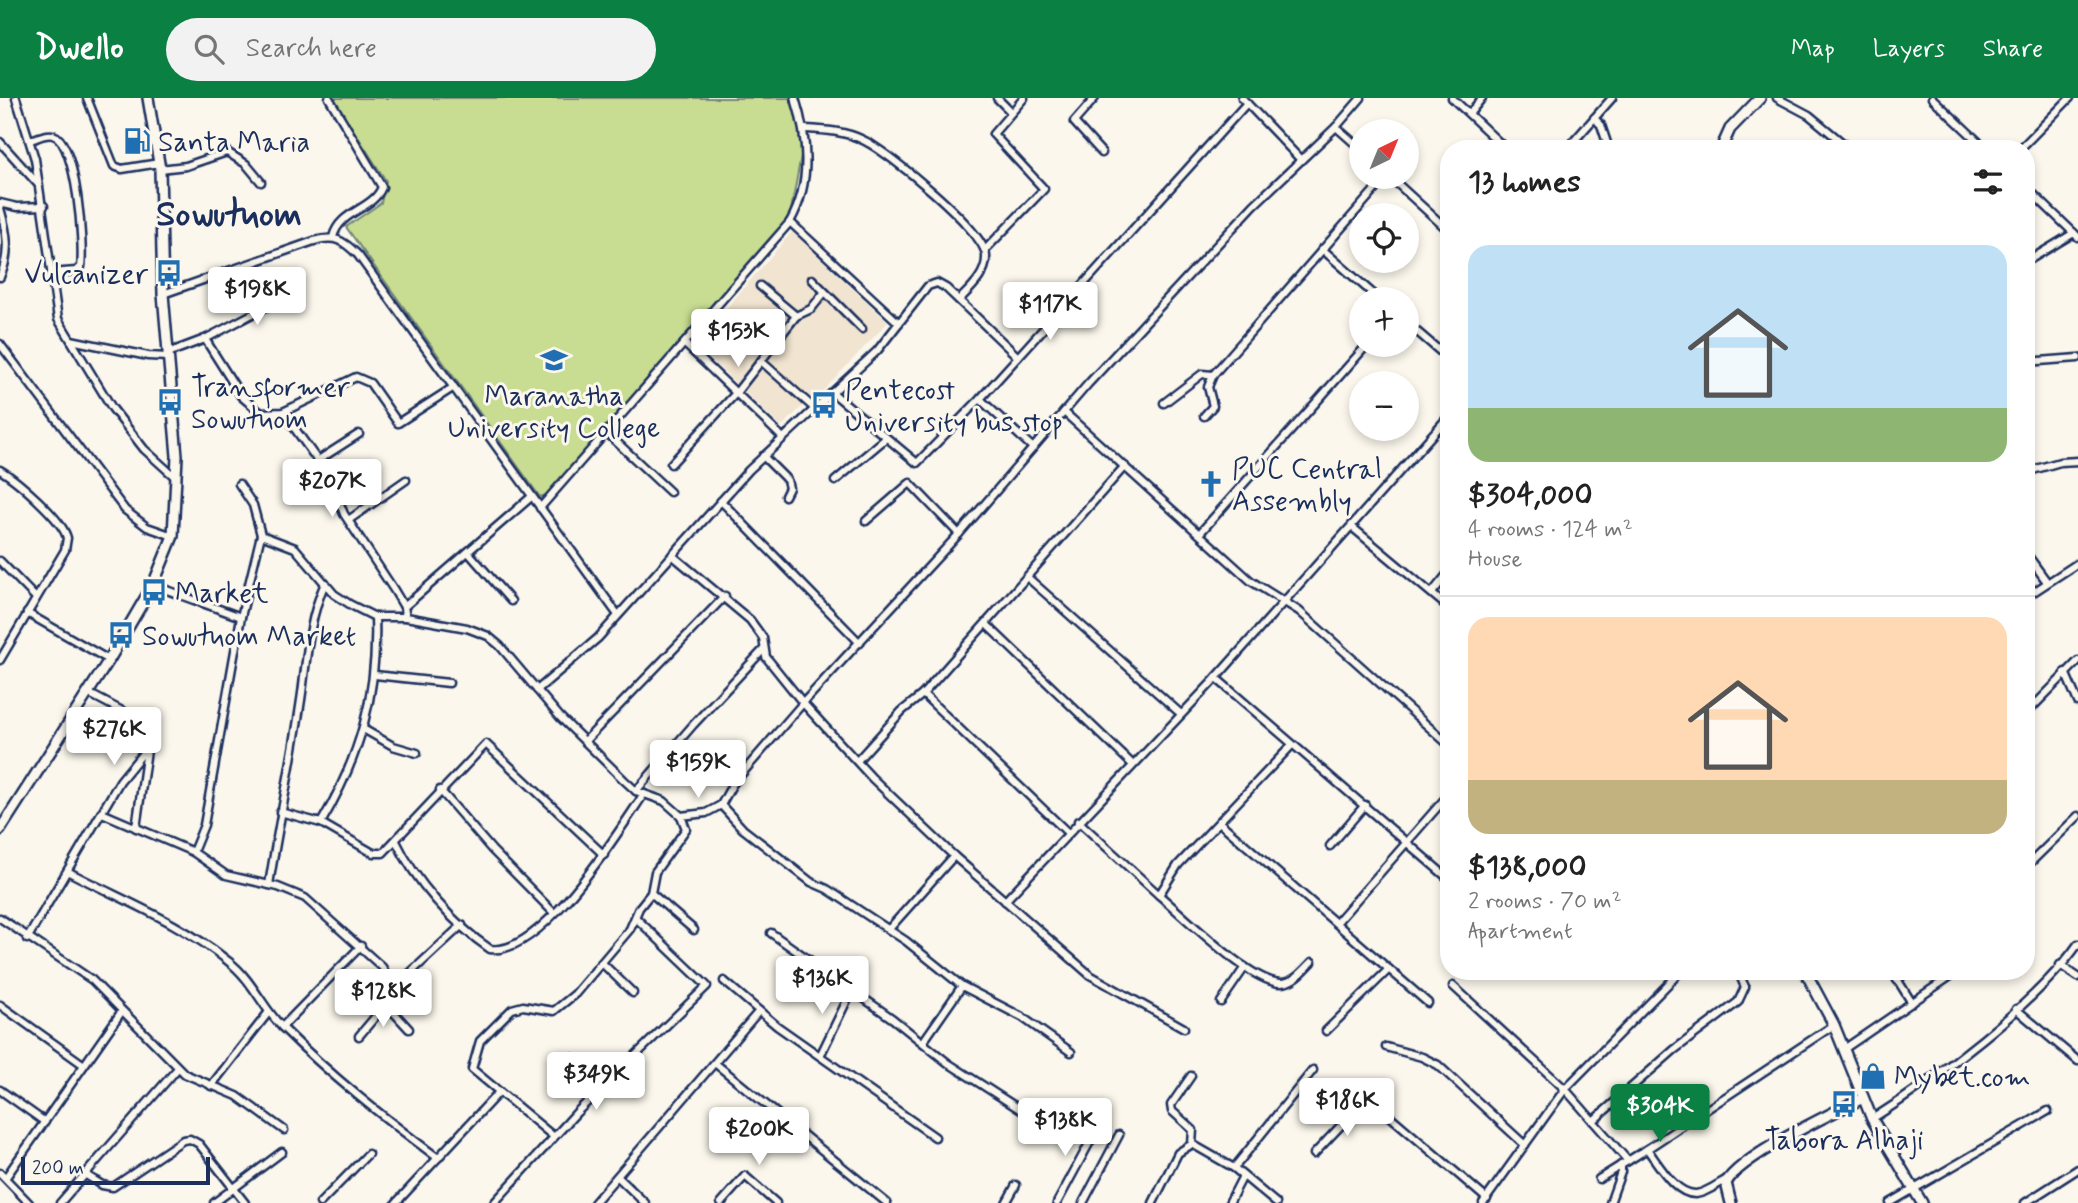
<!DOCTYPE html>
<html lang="en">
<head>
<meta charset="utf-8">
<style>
	body { margin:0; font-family:Mynerve,sans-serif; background:#f2f2f2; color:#222; height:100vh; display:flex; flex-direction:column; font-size:26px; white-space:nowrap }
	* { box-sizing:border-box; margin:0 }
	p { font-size:23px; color:#767676 }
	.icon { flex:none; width:38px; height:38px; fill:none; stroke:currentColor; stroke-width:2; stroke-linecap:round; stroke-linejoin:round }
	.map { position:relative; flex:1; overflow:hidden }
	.panel { position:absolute; left:1440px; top:42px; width:595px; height:840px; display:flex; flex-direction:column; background:#fff; border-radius:28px; box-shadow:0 4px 10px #0003 }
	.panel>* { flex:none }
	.needle { width:46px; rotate:43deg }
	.buttons { position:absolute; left:1349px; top:21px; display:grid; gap:14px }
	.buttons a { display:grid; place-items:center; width:70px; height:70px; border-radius:50%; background:#fff; box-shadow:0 4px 10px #0003; font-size:35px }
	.scale { position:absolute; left:21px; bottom:18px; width:189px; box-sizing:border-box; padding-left:7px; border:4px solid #1b2f5e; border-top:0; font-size:19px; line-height:24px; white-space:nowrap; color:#1b2f5e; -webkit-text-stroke:5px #fbf7ec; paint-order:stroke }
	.price { position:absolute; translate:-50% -60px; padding:0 16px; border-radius:7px; background:#fff; color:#222; font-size:23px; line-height:46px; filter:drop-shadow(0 2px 4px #0008) }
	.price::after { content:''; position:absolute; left:50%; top:42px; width:21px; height:16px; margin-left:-10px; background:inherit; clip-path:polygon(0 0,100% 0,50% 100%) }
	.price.selected { background:#0b8043; color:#fff }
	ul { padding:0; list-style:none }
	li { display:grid; align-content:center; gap:14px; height:371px; padding:0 28px }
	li+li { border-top:2px solid #e0e0e0 }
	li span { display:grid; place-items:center; height:217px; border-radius:21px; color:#555 }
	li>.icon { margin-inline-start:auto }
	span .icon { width:126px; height:126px; fill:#fffc; stroke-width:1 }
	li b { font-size:30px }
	h2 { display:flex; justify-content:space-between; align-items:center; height:84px; padding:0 28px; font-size:30px }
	header { display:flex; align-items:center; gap:42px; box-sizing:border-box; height:98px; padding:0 35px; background:#0b8043; color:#fff }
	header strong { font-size:33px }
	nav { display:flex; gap:38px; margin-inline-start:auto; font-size:24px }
	.search { width:490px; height:63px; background:#f2f2f2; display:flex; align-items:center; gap:18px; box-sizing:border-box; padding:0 24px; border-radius:38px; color:#767676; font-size:26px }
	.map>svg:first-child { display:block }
	.built { fill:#f1e4d0 }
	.green { fill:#c8dd92; stroke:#728678; stroke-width:2 }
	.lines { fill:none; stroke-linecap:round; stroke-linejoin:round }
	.street-casing { stroke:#1b2f5e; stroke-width:11 }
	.secondary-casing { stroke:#1b2f5e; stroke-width:14 }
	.street { stroke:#fbf7ec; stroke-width:6 }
	.secondary { stroke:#fbf7ec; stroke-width:9 }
	.labels { text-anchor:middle; stroke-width:6; stroke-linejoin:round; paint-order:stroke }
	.poi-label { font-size:28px; fill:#1b2f5e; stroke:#fbf7ec; text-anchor:start }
	.district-label { font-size:35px; font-weight:bold; fill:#1b2f5e; stroke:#fbf7ec }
</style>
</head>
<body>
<header>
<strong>Dwello</strong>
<div class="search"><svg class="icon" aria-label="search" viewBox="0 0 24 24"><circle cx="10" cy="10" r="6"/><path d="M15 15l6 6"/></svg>Search here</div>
<nav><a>Map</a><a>Layers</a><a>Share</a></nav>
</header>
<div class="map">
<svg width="2078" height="1105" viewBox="0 0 2078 1105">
	<rect width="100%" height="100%" fill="#fbf7ec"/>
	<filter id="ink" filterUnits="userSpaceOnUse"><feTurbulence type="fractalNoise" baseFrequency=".0143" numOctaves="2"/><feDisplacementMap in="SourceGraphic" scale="14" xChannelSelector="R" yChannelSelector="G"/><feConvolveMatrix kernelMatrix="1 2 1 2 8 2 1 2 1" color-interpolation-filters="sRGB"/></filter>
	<g filter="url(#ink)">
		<polygon class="built" points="792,134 888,224 822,294 807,304 781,329 698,249 700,241"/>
		<polygon class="green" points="333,0 794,0 804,41 790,118 555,394 540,399 346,129 381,105 386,83"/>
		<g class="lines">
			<defs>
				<g id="street">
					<polyline points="16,0 35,61 58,221 112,310 144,351 176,380"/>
					<polyline points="87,0 114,68 122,71 159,65"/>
					<path d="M329,0L382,89C373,112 340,112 333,139"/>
					<polyline points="997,0 1011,14"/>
					<polyline points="1095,0 1074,24 1102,55"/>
					<polyline points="1242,0 1301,62"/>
					<polyline points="1452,0 1506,51"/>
					<polyline points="1777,0 1809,17 1850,51"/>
					<polyline points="1932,0 1986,51"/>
					<polyline points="1470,15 1482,0"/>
					<polyline points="1594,20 1601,27 1609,51"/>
					<polyline points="1336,29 1362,52"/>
					<path d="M805,31C824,32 845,33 863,42C887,53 985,132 986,158C987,176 971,190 959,202"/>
					<path d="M31,42C37,40 46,35 53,37C77,43 84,148 81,169L76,173L51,175"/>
					<polyline points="0,44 37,85"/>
					<polyline points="1567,51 1612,0"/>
					<polyline points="2020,51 2070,0"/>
					<polyline points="160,71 186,68 227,54 246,66 261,84"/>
					<polyline points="1390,79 1449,133"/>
					<polyline points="2026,89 2078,139"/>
					<polyline points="0,105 17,109 44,108"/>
					<path d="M0,110C7,134 11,155 0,179"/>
					<polyline points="790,124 899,225"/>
					<polyline points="1322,151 1379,201"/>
					<polyline points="985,152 1044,91 993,36 1024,0"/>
					<polyline points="2026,164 2074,135"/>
					<polyline points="812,181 862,231"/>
					<polyline points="760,188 796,218"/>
					<path d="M163,196L314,143C335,137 343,142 358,157L618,517"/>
					<polyline points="1407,225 1449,261"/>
					<polyline points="205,241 241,298 261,315 283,314 356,279 370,285 398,325 454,289"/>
					<polyline points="71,242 148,258 168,259"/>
					<polyline points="0,246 125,412 147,429 173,438"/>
					<polyline points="686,247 783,340"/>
					<polyline points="168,255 205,241 296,193"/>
					<polyline points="761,263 815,311"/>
					<polyline points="2026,264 2078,260"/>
					<polyline points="833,295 917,365 980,301 1247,5"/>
					<polyline points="980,301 1032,349"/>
					<polyline points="1164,305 1202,276 1213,277"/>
					<polyline points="283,314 330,380 344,416 394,492 404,509 406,519"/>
					<polyline points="1064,314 1251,483 1299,513 1449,647"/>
					<polyline points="1204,318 1213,308 1208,289 1213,277 1386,79"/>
					<polyline points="608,336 670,394"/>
					<polyline points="763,358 787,382 789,390 785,398"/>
					<polyline points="317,363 359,336"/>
					<polyline points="671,366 736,295 796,218 811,211 824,195"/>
					<path d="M0,372C17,382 63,422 67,440L65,452L0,562"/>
					<polyline points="2026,374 2060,364 2078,363"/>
					<polyline points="835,383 885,341"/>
					<polyline points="721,403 860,545"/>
					<path d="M540,410L790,124C812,85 808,41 795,0"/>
					<polyline points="350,421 406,382"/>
					<polyline points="866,423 910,385 959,436"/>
					<polyline points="1352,429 1449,510"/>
					<polyline points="1200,435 1367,247"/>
					<polyline points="261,437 295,450 334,496 351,507 375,519 406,519 467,530 488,538 500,548 560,619 624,682 636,693 664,703 681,718 686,731 655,774 651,795 639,810 630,831 575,896 554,913 523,908 512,911 480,943 472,971 553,1038"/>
					<polyline points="468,454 511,503"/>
					<polyline points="2026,455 2047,484"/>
					<polyline points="672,457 750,522 763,540 766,559 803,605 872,680 954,758 1090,877 1184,930"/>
					<polyline points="0,463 36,500"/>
					<polyline points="1027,479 1181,616"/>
					<polyline points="153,487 241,519"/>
					<polyline points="1432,495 1449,474"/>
					<polyline points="2026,499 2078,465"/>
					<polyline points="404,509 530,400"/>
					<polyline points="27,515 109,562"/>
					<polyline points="986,526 1132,666"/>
					<polyline points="2065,574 2078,604"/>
					<polyline points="375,577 449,585"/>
					<polyline points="1216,580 1449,781"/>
					<polyline points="537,592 598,540 749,372 877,253 928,188 937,185 946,190 1018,259"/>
					<polyline points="2026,616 2078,563"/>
					<polyline points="365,632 393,648 417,655"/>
					<polyline points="585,643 725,498"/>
					<path d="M1292,647L1178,767L1159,797C1184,818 1250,884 1281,885C1294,885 1304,872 1312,864"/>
					<polyline points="857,663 902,613 923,596"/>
					<polyline points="440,692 492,752 554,815"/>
					<polyline points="636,693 693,627 764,551"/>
					<polyline points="280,714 321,725 373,755 383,755 486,646 604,757"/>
					<polyline points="102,715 193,754 226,777 278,789 305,800 382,869 394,890 386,906 409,931"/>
					<polyline points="681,718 706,715 721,707"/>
					<polyline points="1078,723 1159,797"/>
					<polyline points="1219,724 1428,905"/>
					<path d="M321,725C360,659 378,596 375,519"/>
					<polyline points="136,730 147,652"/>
					<polyline points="1067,734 923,596 1125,368"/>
					<path d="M396,743C415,783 453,826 490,851C542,859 618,734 644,696"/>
					<polyline points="1330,748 1365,707"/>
					<polyline points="193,754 204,727 241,519 261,437 253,407 239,386"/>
					<polyline points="2026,769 2078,718"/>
					<path d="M69,774C122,802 182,825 228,863C252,881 262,909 282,929C331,978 383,1019 438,1060"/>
					<path d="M269,787C279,723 293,659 302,595C307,557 309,521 325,485"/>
					<polyline points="651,795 694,832"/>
					<polyline points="1005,803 1216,580 1449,318"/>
					<polyline points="0,820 92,882 185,976 237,998 284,1032"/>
					<polyline points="1337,824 1449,696"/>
					<polyline points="889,831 954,758"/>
					<polyline points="771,835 893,921 948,965 1035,1021"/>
					<polyline points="27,841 120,683 147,650 150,634 145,625 88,595"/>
					<polyline points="602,865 633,895"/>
					<polyline points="2060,867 2078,879"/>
					<polyline points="1892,873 1912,905"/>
					<polyline points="1897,882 1908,873"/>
					<polyline points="724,883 777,928 935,1039"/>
					<polyline points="1453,888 1565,991 1628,1063"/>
					<polyline points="394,890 462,827"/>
					<polyline points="1221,904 1245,869"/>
					<polyline points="0,907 84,967"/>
					<polyline points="2016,911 2078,963"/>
					<polyline points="282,929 361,848"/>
					<polyline points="1326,933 1389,871"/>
					<polyline points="359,938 386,906"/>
					<polyline points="923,944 962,888"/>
					<polyline points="1386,949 1422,959 1438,967 1525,1047"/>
					<polyline points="1844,951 1958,873"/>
					<polyline points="1071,954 1022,919 962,888 906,843 827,791 811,784 743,731 721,707 732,687 803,605 959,436 1088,286 1254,107 1336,29 1361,0"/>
					<polyline points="820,958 852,892"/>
					<polyline points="573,960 608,985"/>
					<polyline points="716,966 887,1105"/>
					<polyline points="1191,978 1171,1007 1172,1013 1193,1032 1192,1046"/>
					<polyline points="211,988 268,915"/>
					<polyline points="0,992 45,1024"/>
					<path d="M1872,1021C1934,982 2037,905 2078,846"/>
					<polyline points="1593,1023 1674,952 1738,904 1745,889 1738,873"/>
					<polyline points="1647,1051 1834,927"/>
					<polyline points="1314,1056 1365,1002 1370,1001 1487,1101"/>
					<polyline points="1234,1070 1313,972"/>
					<polyline points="0,1075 29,1105"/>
					<polyline points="86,1077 102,1087 113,1089 183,1042 190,1041 199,1046 245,1105"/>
					<polyline points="6,1079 122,913"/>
					<polyline points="618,1079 645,1105"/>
					<path d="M1599,1081L1647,1051C1658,1065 1675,1097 1696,1096C1706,1095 1718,1086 1727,1081"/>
					<polyline points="60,1105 178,970"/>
					<polyline points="214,1105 282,1054"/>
					<polyline points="320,1105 368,1056"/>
					<polyline points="396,1105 499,994"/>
					<polyline points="494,1105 577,1014 707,888 636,820"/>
					<polyline points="594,1105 759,913"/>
					<polyline points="721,1105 745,1078 776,1105"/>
					<polyline points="1006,1105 1016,1087"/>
					<polyline points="1057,1105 1098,1029"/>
					<polyline points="1083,1105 1119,1037"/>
					<polyline points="1153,1105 1178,1055 1192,1046 1234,1070 1276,1105"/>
					<polyline points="1229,1105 1243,1078"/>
					<polyline points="1483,1105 1565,991 1681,873"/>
					<polyline points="1610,1105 1621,1074 1621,1067"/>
					<polyline points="1890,1105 2048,1013"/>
					<polyline points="2025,1105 2078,1071"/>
				</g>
				<g id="secondary">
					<polyline points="1721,51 1730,31 1760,0"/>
					<polyline points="0,732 109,562 153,487 173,438 177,358 163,196 160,71 148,0"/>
					<polyline points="1805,873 1834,927 1872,1021 1922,1105"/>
					<path d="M1731,1105L1726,1085C1739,1059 1834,1014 1863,1000"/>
				</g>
			</defs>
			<use href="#street" class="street-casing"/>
			<use href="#secondary" class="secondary-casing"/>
			<use href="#street" class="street"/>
			<use href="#secondary" class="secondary"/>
		</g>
	</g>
	<defs>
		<symbol id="fuel-bare" viewBox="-9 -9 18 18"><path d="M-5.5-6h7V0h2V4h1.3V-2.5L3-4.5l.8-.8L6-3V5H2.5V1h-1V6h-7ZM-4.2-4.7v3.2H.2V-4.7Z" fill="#1f6fb2" stroke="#fbf7ec" stroke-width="2.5" paint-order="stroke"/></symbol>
		<symbol id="bus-bare" viewBox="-9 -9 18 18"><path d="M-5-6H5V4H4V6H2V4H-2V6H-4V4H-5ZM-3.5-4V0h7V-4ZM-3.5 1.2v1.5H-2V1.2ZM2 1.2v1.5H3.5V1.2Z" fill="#1f6fb2" stroke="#fbf7ec" stroke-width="2.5" paint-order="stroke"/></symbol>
		<symbol id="university-bare" viewBox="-9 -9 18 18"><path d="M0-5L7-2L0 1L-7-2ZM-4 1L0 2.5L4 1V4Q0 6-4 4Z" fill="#1f6fb2" stroke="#fbf7ec" stroke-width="2.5" paint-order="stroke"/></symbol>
		<symbol id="church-bare" viewBox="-9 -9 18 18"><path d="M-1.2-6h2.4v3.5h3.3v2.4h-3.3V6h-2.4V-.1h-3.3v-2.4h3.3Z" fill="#1f6fb2" stroke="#fbf7ec" stroke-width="2.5" paint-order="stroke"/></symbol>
		<symbol id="shop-bare" viewBox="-9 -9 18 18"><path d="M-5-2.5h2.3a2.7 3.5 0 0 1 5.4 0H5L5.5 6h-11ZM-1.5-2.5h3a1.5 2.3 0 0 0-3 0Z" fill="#1f6fb2" stroke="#fbf7ec" stroke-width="2.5" paint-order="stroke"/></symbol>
	</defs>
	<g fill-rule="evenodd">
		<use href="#fuel-bare" x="118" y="24" width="38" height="38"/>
		<use href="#bus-bare" x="150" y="156" width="38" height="38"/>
		<use href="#university-bare" x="535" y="243" width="38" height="38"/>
		<use href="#bus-bare" x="151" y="285" width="38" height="38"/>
		<use href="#bus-bare" x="805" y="288" width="38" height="38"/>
		<use href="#church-bare" x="1192" y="367" width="38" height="38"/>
		<use href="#bus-bare" x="135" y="475" width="38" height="38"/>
		<use href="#bus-bare" x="102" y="518" width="38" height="38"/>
		<use href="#shop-bare" x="1854" y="959" width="38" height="38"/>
		<use href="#bus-bare" x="1825" y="987" width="38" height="38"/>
	</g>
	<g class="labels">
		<g class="poi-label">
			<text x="158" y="53">Santa Maria</text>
			<text x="148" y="185" text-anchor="end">Vulcanizer</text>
			<text x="191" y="298">Transformer<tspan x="191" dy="32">Sowutuom</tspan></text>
			<text x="845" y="301">Pentecost<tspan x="845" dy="32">University bus stop</tspan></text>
			<text x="554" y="307" text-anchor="middle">Maranatha<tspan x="554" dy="32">University College</tspan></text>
			<text x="1232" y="380">PUC Central<tspan x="1232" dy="32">Assembly</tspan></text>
			<text x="175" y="504">Market</text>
			<text x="142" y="547">Sowutuom Market</text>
			<text x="1894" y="988">Mybet.com</text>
			<text x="1844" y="1051" text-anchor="middle">Tabora Alhaji</text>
		</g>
		<g class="district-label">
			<text x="229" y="127">Sowutuom</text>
		</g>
	</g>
</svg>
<div class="buttons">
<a><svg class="needle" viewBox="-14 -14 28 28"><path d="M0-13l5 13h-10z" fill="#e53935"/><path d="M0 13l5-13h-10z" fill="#767676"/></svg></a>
<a><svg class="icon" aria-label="locate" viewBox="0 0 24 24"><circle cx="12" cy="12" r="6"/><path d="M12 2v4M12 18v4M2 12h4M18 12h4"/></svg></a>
<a>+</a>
<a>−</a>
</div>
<div class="scale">200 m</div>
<b class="price" style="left:257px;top:229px">$198K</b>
<b class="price" style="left:1050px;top:244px">$117K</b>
<b class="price" style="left:738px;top:271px">$153K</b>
<b class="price" style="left:332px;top:421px">$207K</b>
<b class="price" style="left:114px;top:669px">$276K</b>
<b class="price" style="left:698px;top:702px">$159K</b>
<b class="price" style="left:822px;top:918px">$136K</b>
<b class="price" style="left:383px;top:931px">$128K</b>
<b class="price" style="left:596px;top:1014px">$349K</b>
<b class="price" style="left:1347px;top:1040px">$186K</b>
<b class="price selected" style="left:1660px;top:1046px">$304K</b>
<b class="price" style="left:1065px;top:1060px">$138K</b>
<b class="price" style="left:759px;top:1069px">$200K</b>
<section class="panel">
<h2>13 homes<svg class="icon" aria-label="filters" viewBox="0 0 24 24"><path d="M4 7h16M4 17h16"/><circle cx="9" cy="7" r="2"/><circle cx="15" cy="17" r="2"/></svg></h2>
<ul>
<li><span style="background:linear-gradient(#bfe0f5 75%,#8fb573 0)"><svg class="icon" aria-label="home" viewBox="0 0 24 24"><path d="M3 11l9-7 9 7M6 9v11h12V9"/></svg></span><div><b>$304,000</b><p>4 rooms · 124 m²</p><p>House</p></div></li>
<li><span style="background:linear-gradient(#ffd9b3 75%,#c2b280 0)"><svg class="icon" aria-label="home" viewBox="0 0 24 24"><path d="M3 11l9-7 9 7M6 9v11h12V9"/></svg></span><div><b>$138,000</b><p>2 rooms · 70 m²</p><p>Apartment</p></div></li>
</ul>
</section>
</div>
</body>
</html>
